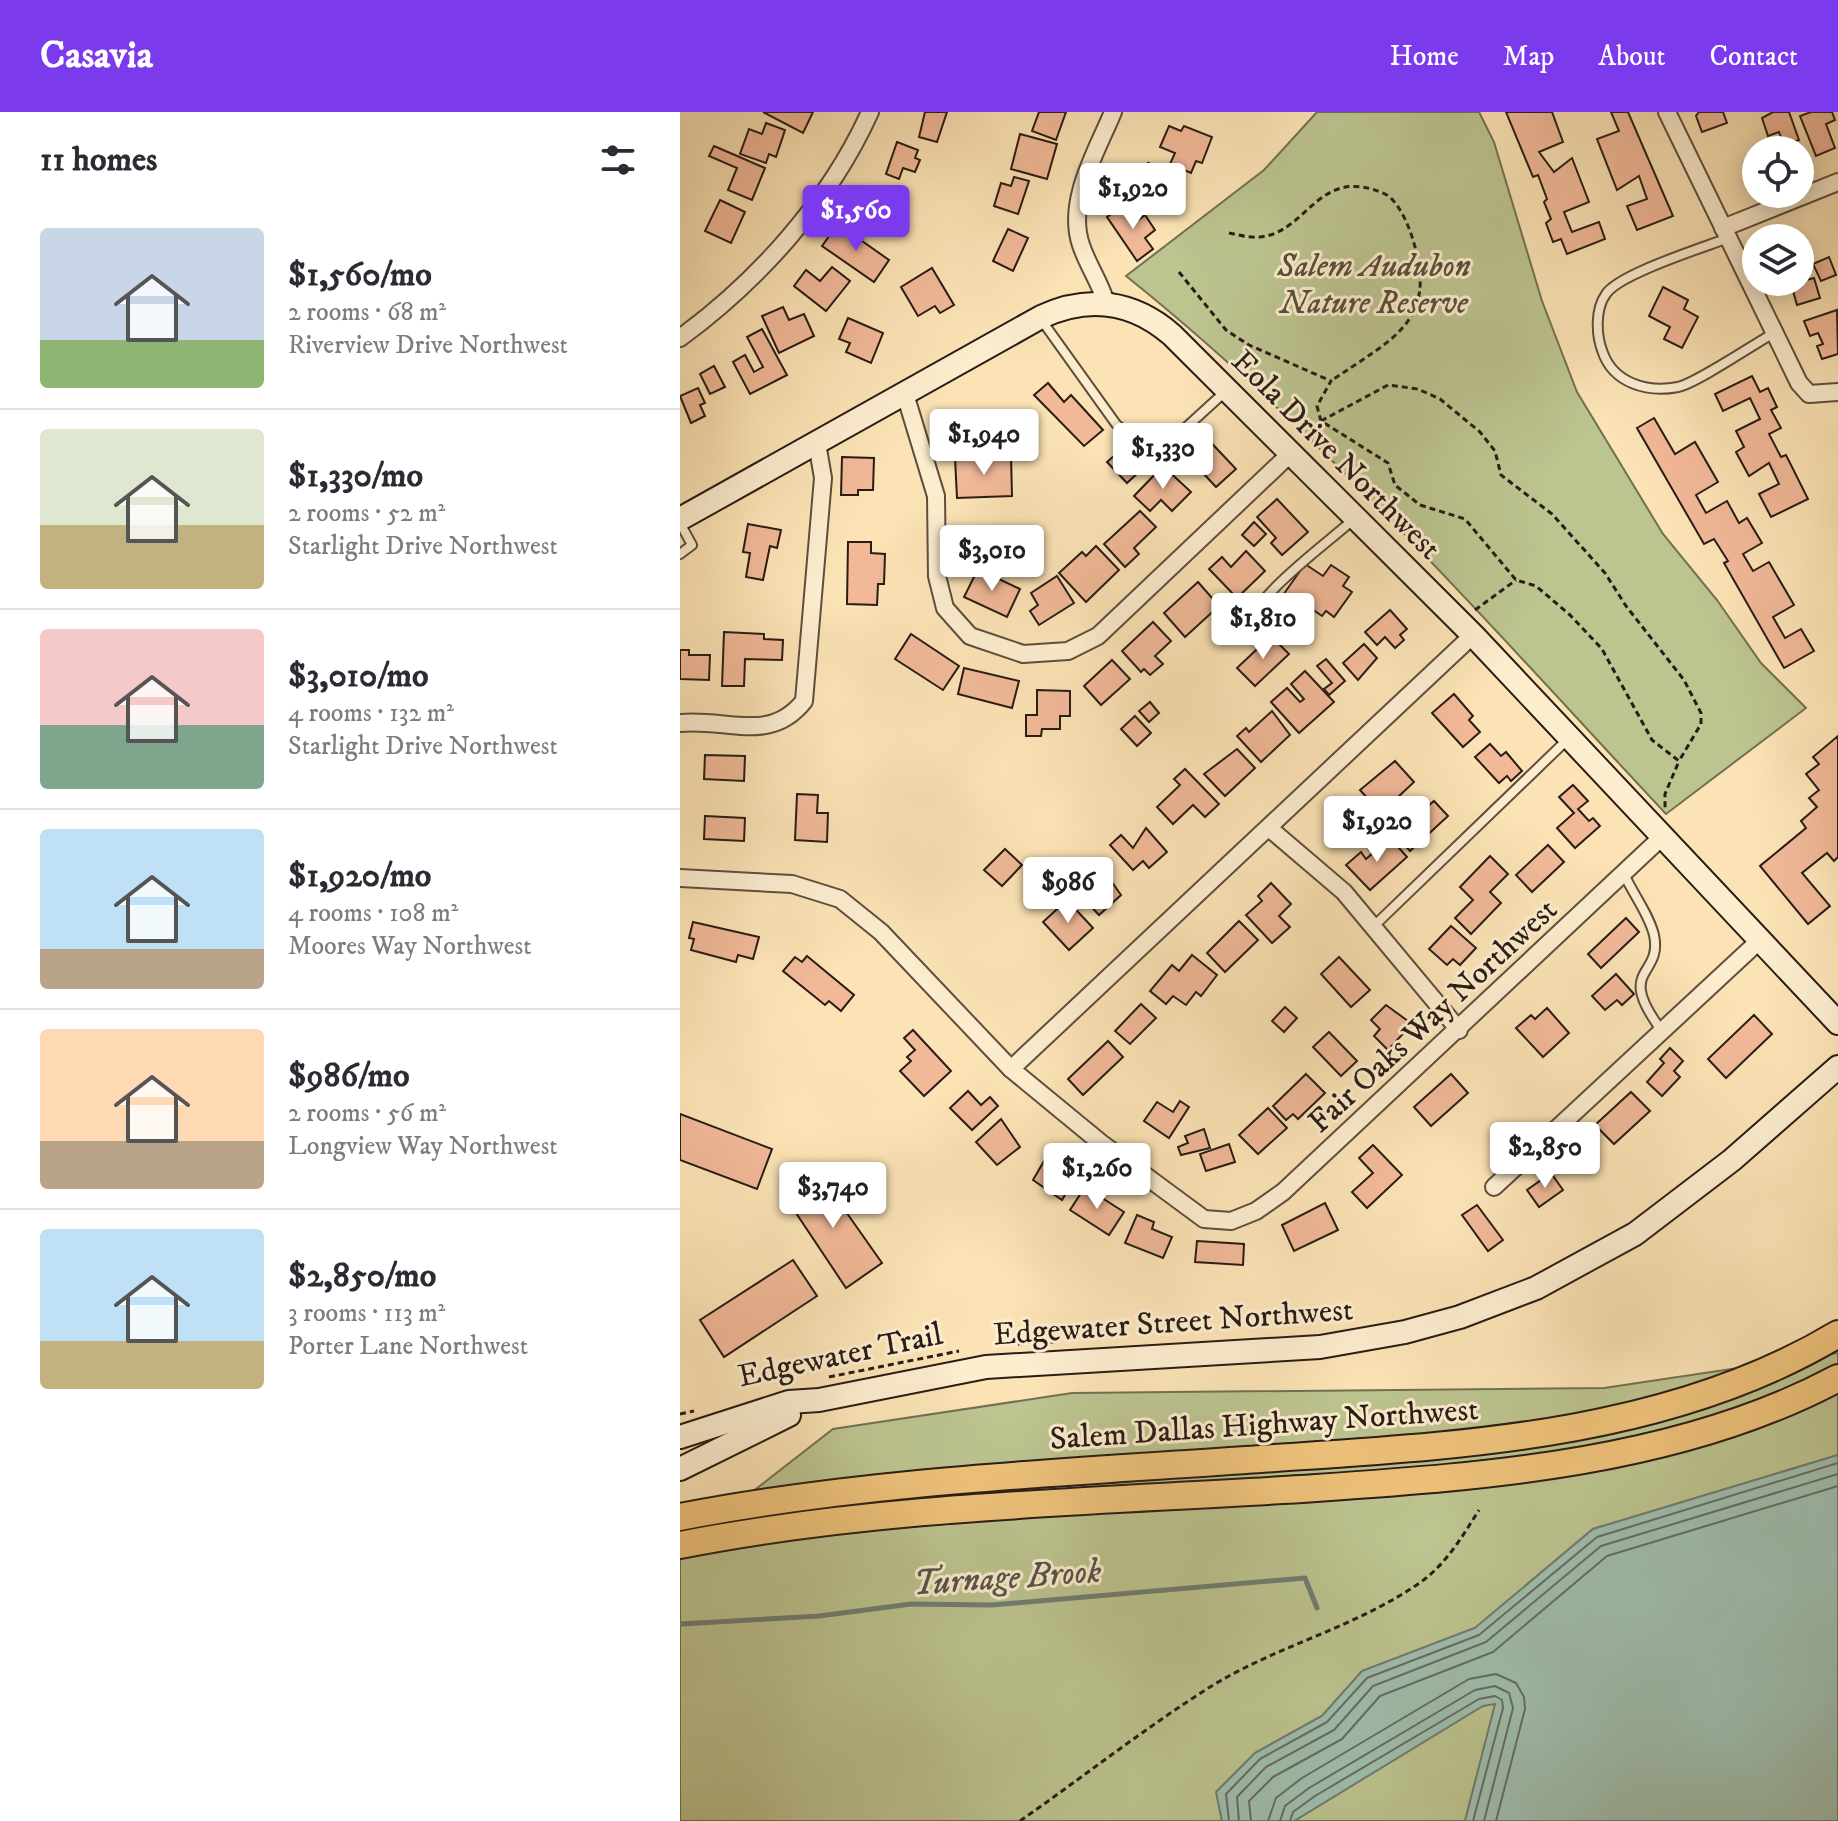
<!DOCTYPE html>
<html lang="en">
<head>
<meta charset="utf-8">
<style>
	body { margin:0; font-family:"IM FELL DW Pica",serif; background:#f7f7f7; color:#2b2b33; height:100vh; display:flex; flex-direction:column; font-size:30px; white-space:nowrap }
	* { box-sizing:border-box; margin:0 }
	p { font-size:26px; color:#7c7c81 }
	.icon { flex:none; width:44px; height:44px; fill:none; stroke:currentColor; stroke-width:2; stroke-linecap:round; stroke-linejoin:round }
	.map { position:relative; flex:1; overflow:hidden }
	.panel { display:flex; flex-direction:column; background:#fff; width:680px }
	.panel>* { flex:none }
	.controls { position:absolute; left:1062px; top:24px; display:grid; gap:16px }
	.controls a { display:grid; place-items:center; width:72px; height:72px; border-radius:50%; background:#fff; box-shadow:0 4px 20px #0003; font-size:40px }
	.price { position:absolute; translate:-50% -68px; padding:0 18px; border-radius:8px; background:#fff; color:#222; font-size:26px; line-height:52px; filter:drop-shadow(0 2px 4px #0008) }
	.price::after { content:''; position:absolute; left:50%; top:48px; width:24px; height:18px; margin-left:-12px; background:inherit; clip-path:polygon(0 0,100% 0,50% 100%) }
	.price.selected { background:#7c3aed; color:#fff }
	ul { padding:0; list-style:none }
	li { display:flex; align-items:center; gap:24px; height:200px; padding:0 40px }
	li+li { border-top:2px solid #e1e1e2 }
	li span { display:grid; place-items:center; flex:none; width:224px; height:160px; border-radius:8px; color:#555 }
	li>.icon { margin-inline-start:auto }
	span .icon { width:96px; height:96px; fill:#fffc; stroke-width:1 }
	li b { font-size:34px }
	h2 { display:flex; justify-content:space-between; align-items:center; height:96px; padding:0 40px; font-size:34px }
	header { display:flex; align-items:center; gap:48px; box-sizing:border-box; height:112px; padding:0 40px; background:#7c3aed; color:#fff }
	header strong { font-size:38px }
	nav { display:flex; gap:44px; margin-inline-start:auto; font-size:28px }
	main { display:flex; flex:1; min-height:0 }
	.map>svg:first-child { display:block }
	.green { fill:#bcc490; stroke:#727052; stroke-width:2 }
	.water { fill:#9fbeae; stroke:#707d71; stroke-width:2 }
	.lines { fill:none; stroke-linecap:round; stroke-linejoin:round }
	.shore { stroke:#646d62; stroke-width:2 }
	.stream { stroke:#707d71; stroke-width:5 }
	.building { fill:#f1b998; stroke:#291c15; stroke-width:2 }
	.service-casing { stroke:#5e4e3d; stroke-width:12 }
	.minor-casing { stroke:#5e4e3d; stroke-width:20 }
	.secondary-casing { stroke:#291c15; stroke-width:26 }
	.trunk-casing { stroke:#291c15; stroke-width:30 }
	.path { stroke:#291c15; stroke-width:3; stroke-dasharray:6 4; stroke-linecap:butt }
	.service { stroke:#fcedcf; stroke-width:8 }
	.minor { stroke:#fcedcf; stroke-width:16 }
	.secondary { stroke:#fcedcf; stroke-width:22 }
	.trunk { stroke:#eec27a; stroke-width:26 }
	.labels { text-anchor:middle; stroke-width:6; stroke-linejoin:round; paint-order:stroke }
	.park-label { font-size:32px; font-style:italic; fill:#554e3a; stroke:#fcedcf }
	.street-label { font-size:32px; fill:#291c15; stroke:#fcedcf }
	.water-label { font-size:34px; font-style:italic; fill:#52554b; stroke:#fcedcf }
</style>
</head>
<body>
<header>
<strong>Casavia</strong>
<nav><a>Home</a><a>Map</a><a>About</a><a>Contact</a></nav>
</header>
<main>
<section class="panel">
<h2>11 homes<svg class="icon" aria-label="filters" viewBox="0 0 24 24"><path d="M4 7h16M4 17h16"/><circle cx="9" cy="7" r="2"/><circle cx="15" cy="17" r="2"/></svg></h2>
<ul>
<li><span style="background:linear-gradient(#c9d6e8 70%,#8fb573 0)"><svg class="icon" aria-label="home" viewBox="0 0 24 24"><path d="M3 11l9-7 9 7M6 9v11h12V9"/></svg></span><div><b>$1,560/mo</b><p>2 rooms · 68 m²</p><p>Riverview Drive Northwest</p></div></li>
<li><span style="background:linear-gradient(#dfe7d0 60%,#c2b280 0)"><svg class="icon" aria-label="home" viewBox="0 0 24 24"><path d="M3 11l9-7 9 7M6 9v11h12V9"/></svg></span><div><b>$1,330/mo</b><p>2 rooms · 52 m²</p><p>Starlight Drive Northwest</p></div></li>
<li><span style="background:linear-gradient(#f6c9c9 60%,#7fa58c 0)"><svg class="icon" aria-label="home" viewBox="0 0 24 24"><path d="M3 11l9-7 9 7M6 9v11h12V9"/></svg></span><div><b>$3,010/mo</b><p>4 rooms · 132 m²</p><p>Starlight Drive Northwest</p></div></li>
<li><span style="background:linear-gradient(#bfe0f5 75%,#b9a48a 0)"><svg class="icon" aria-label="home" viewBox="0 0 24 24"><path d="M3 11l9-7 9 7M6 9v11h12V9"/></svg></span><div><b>$1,920/mo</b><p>4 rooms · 108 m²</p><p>Moores Way Northwest</p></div></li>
<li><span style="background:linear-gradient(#ffd9b3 70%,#b9a48a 0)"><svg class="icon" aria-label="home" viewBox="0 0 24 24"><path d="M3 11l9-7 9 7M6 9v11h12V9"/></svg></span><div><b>$986/mo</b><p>2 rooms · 56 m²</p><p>Longview Way Northwest</p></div></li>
<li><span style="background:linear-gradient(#bfe0f5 70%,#c2b280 0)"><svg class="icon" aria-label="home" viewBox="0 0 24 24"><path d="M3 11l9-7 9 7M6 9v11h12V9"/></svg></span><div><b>$2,850/mo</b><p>3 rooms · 113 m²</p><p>Porter Lane Northwest</p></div></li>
</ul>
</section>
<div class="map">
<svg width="1158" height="1709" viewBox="0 0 1158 1709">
	<rect width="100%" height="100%" fill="#fbe3b5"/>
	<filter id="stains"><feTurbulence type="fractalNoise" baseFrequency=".0025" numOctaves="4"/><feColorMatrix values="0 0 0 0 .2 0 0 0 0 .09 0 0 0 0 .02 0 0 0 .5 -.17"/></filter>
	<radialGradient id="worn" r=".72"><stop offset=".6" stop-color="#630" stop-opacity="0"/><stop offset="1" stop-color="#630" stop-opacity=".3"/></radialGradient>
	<g class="green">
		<path d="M637,0H799L814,30L862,189L897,280L983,422L1037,488L1081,551L1126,596L986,702C813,517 644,322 446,164L584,58Z"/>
		<polygon points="1158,1241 1158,1343 913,1417 795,1516 682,1559 642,1604 575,1641 537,1679 542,1709 0,1709 0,1436 153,1317 392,1281 924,1276"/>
		<polygon points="816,1591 785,1709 614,1709 803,1593"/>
	</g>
	<polygon class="water" points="1158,1343 1158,1709 785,1709 815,1592 803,1594 614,1709 542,1709 536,1680 575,1641 642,1604 682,1559 795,1516 913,1417"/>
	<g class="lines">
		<g class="shore">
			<polyline points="549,1709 546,1682 580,1647 647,1610 687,1566 799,1523 917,1425 1158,1351"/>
			<polyline points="559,1709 557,1685 586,1655 654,1618 693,1574 806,1530 921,1434 1158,1362"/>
			<polyline points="571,1709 569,1689 593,1665 662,1627 700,1584 813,1540 927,1444 1158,1374"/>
			<polyline points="588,1709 596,1686 622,1666 789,1567 816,1562 836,1571 844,1585 845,1597 816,1709"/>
			<polyline points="600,1709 605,1694 629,1676 795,1578 815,1574 829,1581 833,1596 804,1709"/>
			<polyline points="610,1709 613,1700 635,1684 799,1587 815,1584 822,1588 823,1596 793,1709"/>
		</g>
		<polyline class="stream" points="0,1512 139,1504 231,1492 312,1493 625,1466 637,1496"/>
	</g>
	<g class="building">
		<polygon points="83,0 133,0 123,21"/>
		<polygon points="245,0 267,0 257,30 239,25"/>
		<polygon points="359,0 386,0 376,28 352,19"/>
		<polygon points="826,0 872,0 883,30 859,40 874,60 892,46 909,90 884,100 892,120 919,110 925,127 887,142 881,127 873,130 866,111 871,107 864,90 867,87 858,63 853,65"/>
		<polygon points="931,0 948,0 993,104 957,118 947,94 967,87 959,64 937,78 917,27 939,19"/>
		<polygon points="1019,0 1043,0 1047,11 1022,20 1016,4"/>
		<polygon points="1093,0 1109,0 1119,28 1104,33 1099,20 1088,24 1082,6"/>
		<polygon points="1131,0 1152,0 1155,8 1146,12 1155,36 1136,44 1120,4"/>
		<polygon points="86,11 105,18 96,45 89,42 86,51 60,42 69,17 82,22"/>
		<polygon points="489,14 501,19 504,14 532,25 522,51 516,49 511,61 490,52 495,41 480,35"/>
		<polygon points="340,22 377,32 367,67 331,57"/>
		<polygon points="217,30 238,38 235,46 240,48 235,60 223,56 219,67 206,62"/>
		<polygon points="34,34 85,56 72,88 48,78 57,56 29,44"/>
		<polygon points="468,51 495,61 480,102 459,94 468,71 462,69"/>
		<polygon points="334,65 349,69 338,102 314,94 321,71 331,74"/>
		<polygon points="40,88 65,100 51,131 25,119"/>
		<polygon points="447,91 458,108 465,103 475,118 465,126 473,137 457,149 427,105"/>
		<polygon points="158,112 209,148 194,170 142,134"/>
		<polygon points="328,117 348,126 333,159 313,149"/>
		<polygon points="1149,145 1156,163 1141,169 1133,152"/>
		<polygon points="152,155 170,169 146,199 114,174 126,158 140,169"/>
		<polygon points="252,156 274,193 260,201 255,194 238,204 221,175"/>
		<polygon points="1134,166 1140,186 1117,193 1111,172"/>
		<polygon points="983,175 1008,188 1004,197 1018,205 1002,236 984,227 990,215 969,204"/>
		<polygon points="103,195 109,208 124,202 134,224 99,241 82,204"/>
		<polygon points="1157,198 1158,242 1142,247 1137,234 1143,232 1138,221 1130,224 1124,209"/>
		<polygon points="168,206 203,221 191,251 166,240 170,231 159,227"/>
		<polygon points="82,217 107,263 70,282 53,250 65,243 74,260 83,255 67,225"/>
		<polygon points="34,254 45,275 30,282 20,262"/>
		<polygon points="1072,264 1080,280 1088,276 1097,295 1091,298 1101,316 1089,322 1101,345 1106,343 1128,387 1091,405 1079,382 1099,372 1089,351 1069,364 1056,340 1064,335 1056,319 1080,307 1070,286 1043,299 1035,282"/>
		<polygon points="368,271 384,290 391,283 423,318 404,334 354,283"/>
		<polygon points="18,276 25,291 20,293 25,304 11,311 0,284"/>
		<polygon points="974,306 995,342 1015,330 1038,370 1016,383 1026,401 1047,389 1059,411 1067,406 1082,431 1063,442 1073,459 1089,450 1114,493 1093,505 1105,526 1121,517 1134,539 1104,556 1044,451 1048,449 1034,427 1024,432 957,316"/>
		<polygon points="520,319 556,357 536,375 509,346 514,342 505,332"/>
		<polygon points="442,337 461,358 447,371 427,350"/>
		<polygon points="331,344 332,384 277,386 275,346"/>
		<polygon points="162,345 194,346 193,378 178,378 178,383 161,383"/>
		<polygon points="483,354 511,380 492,399 481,388 470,399 454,384"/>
		<polygon points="597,387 628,420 602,443 591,431 596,426 577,405"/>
		<polygon points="460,399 476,415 454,436 459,442 445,455 424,432"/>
		<polygon points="574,410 586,422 574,434 562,423"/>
		<polygon points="68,412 101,418 97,436 90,434 83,468 66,465 70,441 63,440"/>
		<polygon points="323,415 355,417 353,449 286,446 288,421 323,423"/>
		<polygon points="168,430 191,430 191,441 205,442 204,472 198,472 197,493 167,492"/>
		<polygon points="416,434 439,458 406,490 379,461 402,440 406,444"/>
		<polygon points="566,439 585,459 557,486 529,457 542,445 551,455"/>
		<polygon points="625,452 643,464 651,453 669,465 663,474 672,480 654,505 646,499 642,504 620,489 614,498 609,494 599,510 586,501 595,487 598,490"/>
		<polygon points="298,457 340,477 327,505 284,485"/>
		<polygon points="377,464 394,491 359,513 350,499 358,493 351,481"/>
		<polygon points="518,470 539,494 505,525 484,501"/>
		<polygon points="710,498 727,517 720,523 724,528 715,536 705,525 697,533 685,520"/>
		<polygon points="473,510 491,529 475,544 483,552 470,563 464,557 461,560 442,539"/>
		<polygon points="44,520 84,522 84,527 103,528 102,548 65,547 64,574 42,574"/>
		<polygon points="231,522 279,554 263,578 215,547"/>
		<polygon points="591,524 609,542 575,574 557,556"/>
		<polygon points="684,532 697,546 678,568 663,551"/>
		<polygon points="0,538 9,538 9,543 30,543 29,568 0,567"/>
		<polygon points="646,547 665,569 649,583 644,577 652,571 637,554"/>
		<polygon points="432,548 450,567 421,593 404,574"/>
		<polygon points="284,556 339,569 332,596 278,582"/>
		<polygon points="625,559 654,590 619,621 591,590 607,576 620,590 624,587 611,572"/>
		<polygon points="357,578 390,579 390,604 380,604 380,617 362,617 361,624 346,624 346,603 357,603"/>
		<polygon points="774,582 793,604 789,608 800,620 783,635 752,601"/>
		<polygon points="470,590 479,601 469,610 459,599"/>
		<polygon points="592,599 610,623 581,650 557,624 566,616 569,620"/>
		<polygon points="455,604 471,621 457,634 441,617"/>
		<polygon points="1158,624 1158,745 1154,749 1147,741 1122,761 1150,794 1128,812 1080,754 1126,716 1121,709 1137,695 1129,686 1139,678 1126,662 1139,652 1133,645"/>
		<polygon points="810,632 821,644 826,640 842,659 831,669 827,664 819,671 795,645"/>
		<polygon points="557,637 575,656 545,684 524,662"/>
		<polygon points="25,643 65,644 64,669 24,667"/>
		<polygon points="715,649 734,670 701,701 680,678"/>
		<polygon points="505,657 539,692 525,705 513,693 493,712 477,695 500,673 494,667"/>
		<polygon points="893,673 908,689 898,697 909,709 913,706 920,714 895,736 877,716 894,701 879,685"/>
		<polygon points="117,682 138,683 137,701 148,701 147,730 115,728"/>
		<polygon points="754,689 768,704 730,739 715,722"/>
		<polygon points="25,704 65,706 64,729 24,727"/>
		<polygon points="466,716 487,740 469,756 463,749 453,758 430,733 441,723 453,736"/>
		<polygon points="710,726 727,745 690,778 666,753 681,740 686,747"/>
		<polygon points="868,733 884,750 852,780 836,763"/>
		<polygon points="325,737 342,753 322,774 304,758"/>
		<polygon points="810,744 828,762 810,780 821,791 791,822 775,806 793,788 780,775"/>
		<polygon points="409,758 422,772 429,766 441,783 419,803 392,774"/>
		<polygon points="591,771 611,792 599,804 610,815 592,831 566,803 582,789 578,784"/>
		<polygon points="387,788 413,816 389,838 363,810"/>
		<polygon points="946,806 959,820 921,856 908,842"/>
		<polygon points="559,809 578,828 545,860 527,841"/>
		<polygon points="13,810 79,825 73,847 58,843 56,850 11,838 14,827 9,826"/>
		<polygon points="771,814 796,836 780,853 773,847 767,853 749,837"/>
		<polygon points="512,843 537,863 521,884 516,880 506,893 493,884 486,892 470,879 492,853 499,859"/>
		<polygon points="127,844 174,883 161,899 149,889 145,893 103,859 115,845 122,850"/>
		<polygon points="659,845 690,878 671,895 641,862"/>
		<polygon points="936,862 954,882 942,893 937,888 925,898 912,884"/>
		<polygon points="461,892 476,906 450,932 435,919"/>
		<polygon points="706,893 732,912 708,938 694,924 700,917 691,908"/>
		<polygon points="605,895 617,906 604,920 592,909"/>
		<polygon points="867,896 889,921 863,945 836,916 851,903 855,907"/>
		<polygon points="1074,903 1092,922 1046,966 1028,947"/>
		<polygon points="233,918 271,959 244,984 220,959 231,949 227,945 235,938 224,926"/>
		<polygon points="649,920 677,949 661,964 633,935"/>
		<polygon points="428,929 443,945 403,983 388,967"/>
		<polygon points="990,936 1003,949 994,959 1000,965 982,984 967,970 984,951 980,947"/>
		<polygon points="626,962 645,981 618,1007 613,1002 606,1008 593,994"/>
		<polygon points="771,962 788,981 751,1014 734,995"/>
		<polygon points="288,979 301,993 310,985 318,994 292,1018 270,996"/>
		<polygon points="951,980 970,999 934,1032 915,1013"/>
		<polygon points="500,989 509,995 489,1026 464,1009 477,990 493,1000"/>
		<polygon points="588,996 607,1016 578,1042 559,1023"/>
		<polygon points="0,1002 92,1037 77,1077 0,1048"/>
		<polygon points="321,1007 340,1035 317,1053 296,1030"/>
		<polygon points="524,1017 530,1036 501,1043 498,1035 508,1031 505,1024"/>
		<polygon points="549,1032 555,1050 526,1059 520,1042"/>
		<polygon points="693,1033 722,1063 687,1096 672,1080 693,1061 679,1046"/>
		<polygon points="367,1044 397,1062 382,1088 353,1068"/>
		<polygon points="138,1060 202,1151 166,1176 104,1083"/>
		<polygon points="871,1061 883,1078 859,1095 847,1078"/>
		<polygon points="405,1075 444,1100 429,1123 390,1098"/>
		<polygon points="645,1091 658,1118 614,1139 602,1113"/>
		<polygon points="797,1093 823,1128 808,1139 782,1103"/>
		<polygon points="457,1103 474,1110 472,1117 492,1125 483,1146 445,1131"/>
		<polygon points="517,1129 564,1132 563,1153 515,1150"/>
		<polygon points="113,1148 137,1184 44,1245 20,1208"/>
	</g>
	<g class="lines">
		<defs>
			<g id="service">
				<path d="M1048,126C1022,136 939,162 926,182C915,197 916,224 923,241C934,271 967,281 998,275C1017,271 1074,232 1094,221"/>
				<polyline points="360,206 436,312 459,332 470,334 490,330 547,278"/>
				<polyline points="0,411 12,433 0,442"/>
				<path d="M567,519C570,486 649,430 675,406"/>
				<path d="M944,762C953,782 969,802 974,823C983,866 934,855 982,919"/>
				<polyline points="694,814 889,626"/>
			</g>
			<g id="minor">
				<polyline points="987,0 1119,271 1129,282 1158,280"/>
				<polyline points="1043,116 1158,70"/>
				<path d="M426,191C420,170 408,154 401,133C386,89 417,39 433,0"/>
				<path d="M0,226C78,169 150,89 190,0"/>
				<polyline points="225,282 256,384 257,464 265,496 290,524 343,542 388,539 418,524 611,341"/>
				<path d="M0,611C47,606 90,632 124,589L143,366L137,331"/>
				<polyline points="589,716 664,780 779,918"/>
				<polyline points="0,766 112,772 160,787 201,820 331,957 421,1031 524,1107 551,1109 576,1099 603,1080 983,724"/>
				<polyline points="331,957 793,523"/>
				<polyline points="814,1075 1080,828"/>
			</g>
			<g id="secondary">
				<path d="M0,407L361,205C408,183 453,189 492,223L793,523L1158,911"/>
				<polyline points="0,1325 109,1290 139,1288 306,1255 640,1235 725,1220 780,1205 856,1176 955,1122 1052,1048 1158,955"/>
				<polyline points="0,1357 109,1303"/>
			</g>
			<g id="trunk">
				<path d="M0,1405C186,1369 377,1361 566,1348C765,1334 982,1328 1158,1222"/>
				<path d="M0,1433C208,1392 425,1390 636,1376C811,1364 1001,1350 1158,1266"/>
			</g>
		</defs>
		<use href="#service" class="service-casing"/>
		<use href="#minor" class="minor-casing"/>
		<use href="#secondary" class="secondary-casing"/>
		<use href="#trunk" class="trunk-casing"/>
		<g class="path">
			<path d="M549,121C559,123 570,126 580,125C629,120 638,52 705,82C718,88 729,114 733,128C759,211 711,227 651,269"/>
			<polyline points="499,160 546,218 569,233 651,269 637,294 641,309 708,351 715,373 740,393 785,407 836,468 856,474 890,503 922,537 972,628 999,649 985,682 985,697"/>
			<polyline points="641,309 708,273 738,277 760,287 800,320 815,339 821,363 872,402 925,461 946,494 1004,568 1021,601 1021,612 999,649"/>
			<polyline points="795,498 836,468"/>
			<polyline points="318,1233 374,1230"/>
			<polyline points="149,1265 279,1239"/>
			<polyline points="0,1302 14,1299"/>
			<path d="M340,1709C403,1665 465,1616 530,1575C596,1534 674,1516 738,1472C765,1454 782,1425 799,1398"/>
		</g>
		<use href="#service" class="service"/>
		<use href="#minor" class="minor"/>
		<use href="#secondary" class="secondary"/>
		<use href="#trunk" class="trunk"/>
	</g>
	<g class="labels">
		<g class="park-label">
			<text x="694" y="164">Salem Audubon<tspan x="694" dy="37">Nature Reserve</tspan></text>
		</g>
		<g class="street-label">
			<text transform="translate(657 342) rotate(45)" y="11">Eola Drive Northwest</text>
			<text transform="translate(752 903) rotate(-43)" y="11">Fair Oaks Way Northwest</text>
			<text transform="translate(493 1209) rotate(-4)" y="11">Edgewater Street Northwest</text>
			<text transform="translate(160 1242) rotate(-12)" y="11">Edgewater Trail</text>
			<text transform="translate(584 1311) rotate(-4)" y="11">Salem Dallas Highway Northwest</text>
		</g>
		<g class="water-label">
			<text transform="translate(327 1464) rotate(-4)" y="12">Turnage Brook</text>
		</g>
	</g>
	<rect width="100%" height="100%" filter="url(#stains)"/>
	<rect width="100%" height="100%" fill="url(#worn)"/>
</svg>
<div class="controls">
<a><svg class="icon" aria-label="locate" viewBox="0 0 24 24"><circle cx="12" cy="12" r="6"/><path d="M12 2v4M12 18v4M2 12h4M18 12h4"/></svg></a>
<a><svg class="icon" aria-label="layers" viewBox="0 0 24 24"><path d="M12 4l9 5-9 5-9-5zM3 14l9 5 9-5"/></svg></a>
</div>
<b class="price" style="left:453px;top:119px">$1,920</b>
<b class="price selected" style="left:176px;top:141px">$1,560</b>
<b class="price" style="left:304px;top:365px">$1,940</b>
<b class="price" style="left:483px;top:379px">$1,330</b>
<b class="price" style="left:312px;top:481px">$3,010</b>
<b class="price" style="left:583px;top:549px">$1,810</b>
<b class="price" style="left:697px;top:752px">$1,920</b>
<b class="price" style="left:388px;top:813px">$986</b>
<b class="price" style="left:865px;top:1078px">$2,850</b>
<b class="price" style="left:417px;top:1099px">$1,260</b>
<b class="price" style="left:153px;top:1118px">$3,740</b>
</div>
</main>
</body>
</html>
